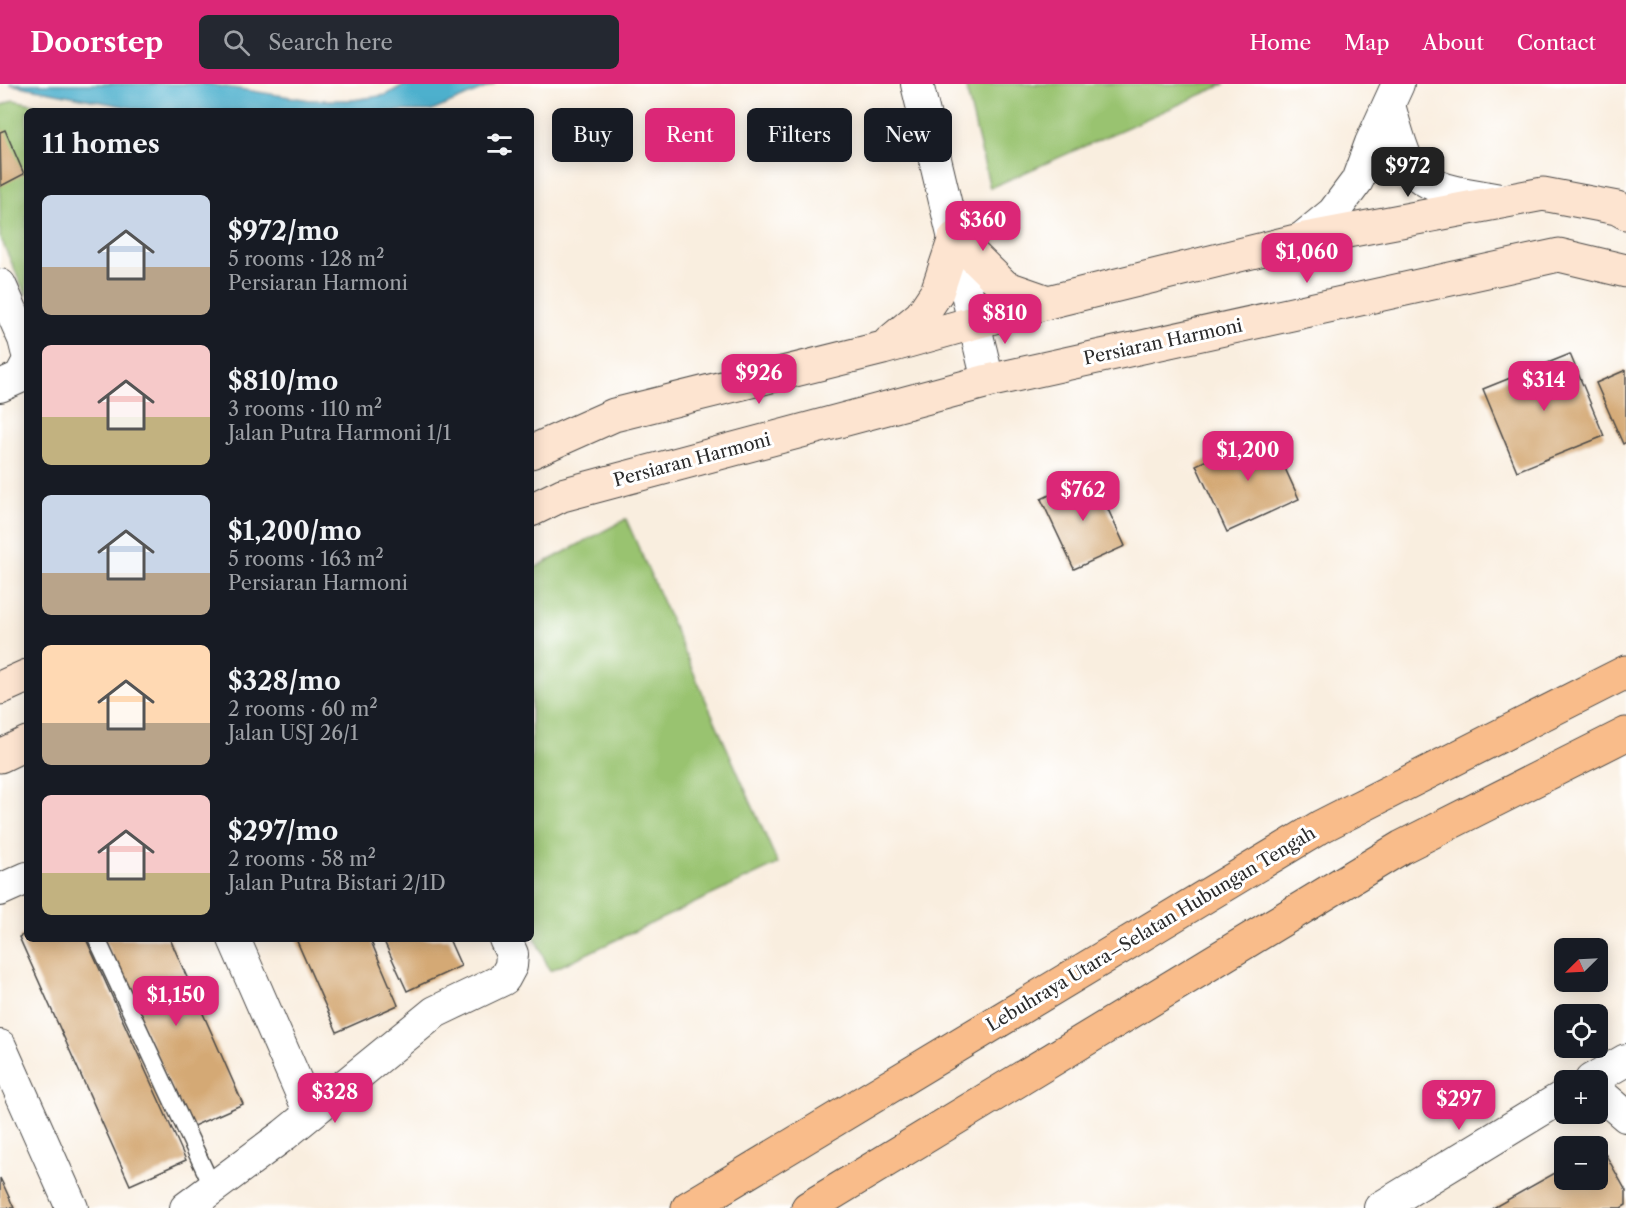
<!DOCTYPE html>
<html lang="en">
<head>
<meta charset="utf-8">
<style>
	body { margin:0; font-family:"Libre Caslon Text",serif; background:#242831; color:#f1f3f6; height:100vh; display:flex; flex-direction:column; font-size:22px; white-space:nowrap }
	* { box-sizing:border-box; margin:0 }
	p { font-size:20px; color:#9ea1a6 }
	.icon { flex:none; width:33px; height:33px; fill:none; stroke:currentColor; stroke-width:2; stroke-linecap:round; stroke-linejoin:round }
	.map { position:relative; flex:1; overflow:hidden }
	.drawer { position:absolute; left:24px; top:24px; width:510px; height:834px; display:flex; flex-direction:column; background:#171b24; border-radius:9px; box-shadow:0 3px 15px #0003 }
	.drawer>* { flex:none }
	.hud { position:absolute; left:552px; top:24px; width:570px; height:54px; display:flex; gap:12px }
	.needle { width:39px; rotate:246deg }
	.controls { position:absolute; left:1554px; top:854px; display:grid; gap:12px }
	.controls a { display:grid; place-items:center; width:54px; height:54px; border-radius:9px; background:#171b24; box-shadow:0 3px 15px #0003; font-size:30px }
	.price { position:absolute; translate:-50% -51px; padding:0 14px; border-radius:12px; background:#db2777; color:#fff; font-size:20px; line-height:39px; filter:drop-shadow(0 2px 3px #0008) }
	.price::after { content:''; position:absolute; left:50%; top:36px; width:18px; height:14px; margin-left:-9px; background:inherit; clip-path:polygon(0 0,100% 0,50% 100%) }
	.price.selected { background:#222; color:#fff }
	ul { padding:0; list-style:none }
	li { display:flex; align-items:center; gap:18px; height:150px; padding:0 18px }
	li span { display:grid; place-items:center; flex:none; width:168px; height:120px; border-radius:9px; color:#555 }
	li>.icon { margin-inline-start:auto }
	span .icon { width:72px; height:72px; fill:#fffc; stroke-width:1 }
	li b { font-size:26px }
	h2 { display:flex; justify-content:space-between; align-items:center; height:72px; padding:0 18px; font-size:26px }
	.chip { padding:0 21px; border-radius:9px; background:#171b24; box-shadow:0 3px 15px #0003; font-size:21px; line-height:54px }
	.chip.selected { background:#db2777; color:#fff }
	header { display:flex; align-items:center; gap:36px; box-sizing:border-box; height:84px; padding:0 30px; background:#db2777; color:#fff }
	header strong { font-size:28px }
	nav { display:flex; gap:33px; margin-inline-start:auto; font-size:21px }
	.search { width:420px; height:54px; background:#242831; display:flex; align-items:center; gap:15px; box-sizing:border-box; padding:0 21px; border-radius:9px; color:#9ea1a6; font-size:22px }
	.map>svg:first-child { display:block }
	.green { fill:#99c36f; stroke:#62774d; stroke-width:1.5 }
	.water { fill:#4eb0cd; stroke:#3c6e7c; stroke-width:1.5 }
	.building { fill:#d4a975 }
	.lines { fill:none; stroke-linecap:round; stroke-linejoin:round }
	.service-casing { stroke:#4a4846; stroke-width:19 }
	.minor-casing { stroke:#4a4846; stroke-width:34 }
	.secondary-casing { stroke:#4a4846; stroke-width:35 }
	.motorway-casing { stroke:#4a4846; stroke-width:35 }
	.service { stroke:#fff; stroke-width:16 }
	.minor { stroke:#fff; stroke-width:32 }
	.secondary { stroke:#fde4d0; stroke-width:33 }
	.motorway { stroke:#f9bc8a; stroke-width:33 }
	.labels { text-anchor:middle; stroke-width:6; stroke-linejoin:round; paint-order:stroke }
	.street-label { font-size:18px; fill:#2b2b2b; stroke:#fff }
</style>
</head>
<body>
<header>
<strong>Doorstep</strong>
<div class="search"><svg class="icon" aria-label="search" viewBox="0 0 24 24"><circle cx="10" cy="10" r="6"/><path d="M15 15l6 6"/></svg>Search here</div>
<nav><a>Home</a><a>Map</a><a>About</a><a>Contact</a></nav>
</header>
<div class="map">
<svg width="1626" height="1124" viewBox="0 0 1626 1124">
	<rect width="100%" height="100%" fill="#fff"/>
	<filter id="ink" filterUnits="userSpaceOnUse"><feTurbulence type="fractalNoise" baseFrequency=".0167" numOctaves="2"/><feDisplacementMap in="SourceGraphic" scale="12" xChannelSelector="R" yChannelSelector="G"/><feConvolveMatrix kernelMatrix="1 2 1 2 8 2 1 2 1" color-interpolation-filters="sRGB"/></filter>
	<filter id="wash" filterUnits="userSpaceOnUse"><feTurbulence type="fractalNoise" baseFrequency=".008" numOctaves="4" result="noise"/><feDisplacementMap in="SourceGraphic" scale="24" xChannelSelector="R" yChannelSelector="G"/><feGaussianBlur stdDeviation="1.35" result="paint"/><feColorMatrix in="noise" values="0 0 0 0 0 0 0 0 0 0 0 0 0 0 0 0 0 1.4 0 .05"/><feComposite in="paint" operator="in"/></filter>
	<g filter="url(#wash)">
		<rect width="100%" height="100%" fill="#f9eedf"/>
		<g class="green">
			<polygon points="965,0 1225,0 990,104"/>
			<polygon points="13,16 67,27 27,27 27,213 0,153 0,22"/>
			<polygon points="626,435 778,780 550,887 531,845 531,486"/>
		</g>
		<polygon class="water" points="9,0 207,0 310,16 353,16 386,11 405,0 495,0 432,27 148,27"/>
		<g id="blocks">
			<g class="building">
				<polygon points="5,46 24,90 1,102 0,48"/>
				<polygon points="1570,270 1604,352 1517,387 1483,305"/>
				<polygon points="1626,286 1626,358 1623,360 1596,299"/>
				<polygon points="1268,347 1299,415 1227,448 1196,381"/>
				<polygon points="1092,391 1125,462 1074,485 1041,415"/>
				<polygon points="27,849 27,855 86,855 186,1076 130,1101 19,853"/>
				<polygon points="104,855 170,855 243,1020 189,1044"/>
				<polygon points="296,855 370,855 398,921 337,948"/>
				<polygon points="383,855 449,855 461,882 407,907"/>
				<polygon points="1602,1064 1626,1107 1626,1121 1621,1124 1493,1124 1564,1084 1564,1095 1598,1095 1598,1066"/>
				<polygon points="0,1094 3,1100 14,1124 0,1124"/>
			</g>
		</g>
	</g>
	<g filter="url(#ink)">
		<use href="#blocks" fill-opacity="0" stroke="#4a4846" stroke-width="1.5"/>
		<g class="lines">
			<defs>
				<polyline id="service" points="97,855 213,1104"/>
				<g id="minor">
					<polyline points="917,0 988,297"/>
					<path d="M1389,21C1394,38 1404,79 1416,90C1440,110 1475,110 1504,117"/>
					<polyline points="1300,156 1333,129 1357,97 1371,59 1398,0"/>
					<polyline points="0,201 24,255 27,267"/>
					<polyline points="0,302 20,293 27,280"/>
					<polyline points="0,806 27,794"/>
					<polyline points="234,855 310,1029"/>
					<polyline points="0,962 72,1124"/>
					<polyline points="1591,996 1626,976"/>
					<polyline points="1598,1008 1626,1032"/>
					<polyline points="186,1124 284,1051 435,928 504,895 511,882 512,870 505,855"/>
					<polyline points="1380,1124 1564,1012"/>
				</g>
				<g id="secondary">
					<polyline points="890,258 921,232 937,208 955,154 1005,203 1048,218"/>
					<polyline points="531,368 614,331 883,264 1048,218 1300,156 1543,110 1617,124 1626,129"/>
					<polyline points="531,426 562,411 988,297 1559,171 1626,187"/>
					<polyline points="0,604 27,592"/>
					<polyline points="0,672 27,659"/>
				</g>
				<g id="motorway">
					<polyline points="688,1124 1322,742 1626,588"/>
					<polyline points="808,1124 1402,763 1626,650"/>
				</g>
			</defs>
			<use href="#service" class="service-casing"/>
			<use href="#minor" class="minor-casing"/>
			<use href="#secondary" class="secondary-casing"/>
			<use href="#motorway" class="motorway-casing"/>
			<use href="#service" class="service"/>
			<use href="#minor" class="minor"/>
			<use href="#secondary" class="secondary"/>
			<use href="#motorway" class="motorway"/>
		</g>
	</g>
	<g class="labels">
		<g class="street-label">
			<text transform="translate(1163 258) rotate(-12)" y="6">Persiaran Harmoni</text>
			<text transform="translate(692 376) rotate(-15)" y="6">Persiaran Harmoni</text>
			<text transform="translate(1151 845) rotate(-31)" y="6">Lebuhraya Utara–Selatan Hubungan Tengah</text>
		</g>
	</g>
</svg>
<div class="controls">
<a><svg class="needle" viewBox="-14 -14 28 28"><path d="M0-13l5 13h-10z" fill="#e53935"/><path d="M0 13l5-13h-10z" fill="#9ea1a6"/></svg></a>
<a><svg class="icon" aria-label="locate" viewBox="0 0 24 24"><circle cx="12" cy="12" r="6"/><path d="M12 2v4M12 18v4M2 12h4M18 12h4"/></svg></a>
<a>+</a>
<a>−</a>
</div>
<b class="price selected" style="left:1408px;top:114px">$972</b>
<b class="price" style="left:983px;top:168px">$360</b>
<b class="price" style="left:1307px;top:200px">$1,060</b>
<b class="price" style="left:1005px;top:261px">$810</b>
<b class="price" style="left:759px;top:321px">$926</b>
<b class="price" style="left:1544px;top:328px">$314</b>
<b class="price" style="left:1248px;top:398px">$1,200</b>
<b class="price" style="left:1083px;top:438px">$762</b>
<b class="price" style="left:176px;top:943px">$1,150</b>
<b class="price" style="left:335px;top:1040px">$328</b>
<b class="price" style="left:1459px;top:1047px">$297</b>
<div class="hud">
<a class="chip">Buy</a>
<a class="chip selected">Rent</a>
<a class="chip">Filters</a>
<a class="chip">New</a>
</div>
<section class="drawer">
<h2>11 homes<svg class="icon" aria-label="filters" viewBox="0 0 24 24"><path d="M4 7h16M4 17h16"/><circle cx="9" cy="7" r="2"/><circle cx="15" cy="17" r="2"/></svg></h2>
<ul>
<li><span style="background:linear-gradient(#c9d6e8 60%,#b9a48a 0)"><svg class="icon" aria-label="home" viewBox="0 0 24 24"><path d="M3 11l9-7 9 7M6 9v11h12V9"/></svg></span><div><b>$972/mo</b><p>5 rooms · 128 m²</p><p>Persiaran Harmoni</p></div></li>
<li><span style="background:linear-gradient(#f6c9c9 60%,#c2b280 0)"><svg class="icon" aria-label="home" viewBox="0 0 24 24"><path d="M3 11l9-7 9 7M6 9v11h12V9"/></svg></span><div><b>$810/mo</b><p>3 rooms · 110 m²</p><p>Jalan Putra Harmoni 1/1</p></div></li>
<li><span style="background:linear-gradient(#c9d6e8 65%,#b9a48a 0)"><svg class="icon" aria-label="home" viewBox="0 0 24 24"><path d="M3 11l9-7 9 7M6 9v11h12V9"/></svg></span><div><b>$1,200/mo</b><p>5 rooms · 163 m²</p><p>Persiaran Harmoni</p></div></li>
<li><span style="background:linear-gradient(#ffd9b3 65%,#b9a48a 0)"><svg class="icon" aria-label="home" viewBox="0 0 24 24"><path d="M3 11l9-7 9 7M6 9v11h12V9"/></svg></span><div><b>$328/mo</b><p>2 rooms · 60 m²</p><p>Jalan USJ 26/1</p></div></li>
<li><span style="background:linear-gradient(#f6c9c9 65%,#c2b280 0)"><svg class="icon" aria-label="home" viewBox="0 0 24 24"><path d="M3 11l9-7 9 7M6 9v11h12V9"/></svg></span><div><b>$297/mo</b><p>2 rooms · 58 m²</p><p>Jalan Putra Bistari 2/1D</p></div></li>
</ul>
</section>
</div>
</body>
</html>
